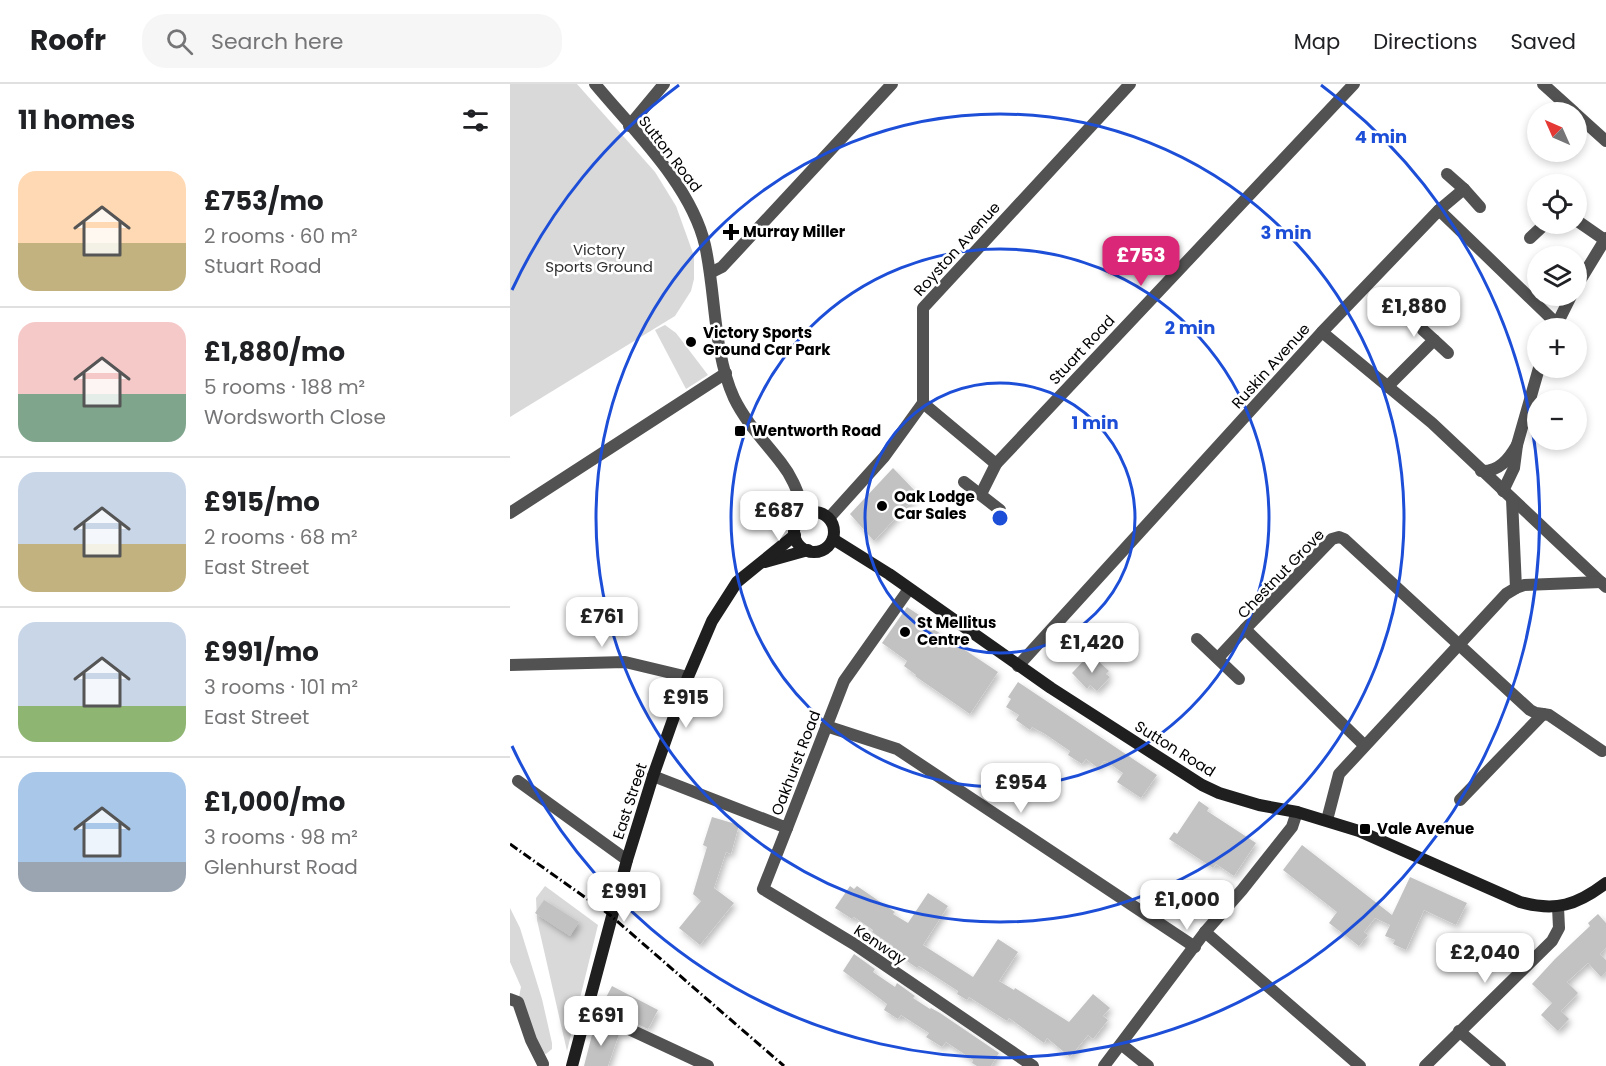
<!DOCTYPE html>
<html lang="en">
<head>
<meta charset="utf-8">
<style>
	body { margin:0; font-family:Poppins,sans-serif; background:#f6f6f6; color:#202124; height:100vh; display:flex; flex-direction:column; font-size:22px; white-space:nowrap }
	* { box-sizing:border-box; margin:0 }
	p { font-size:20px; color:#757577 }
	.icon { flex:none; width:33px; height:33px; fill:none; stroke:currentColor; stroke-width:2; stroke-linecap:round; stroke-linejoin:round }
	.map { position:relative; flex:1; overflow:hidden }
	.panel { display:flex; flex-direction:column; background:#fff; width:510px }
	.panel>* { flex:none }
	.needle { width:39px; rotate:315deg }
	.fabs { position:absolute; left:1017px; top:18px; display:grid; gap:12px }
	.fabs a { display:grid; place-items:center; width:60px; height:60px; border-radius:50%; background:#fff; box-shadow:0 3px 9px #0003; font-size:30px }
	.price { position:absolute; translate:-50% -51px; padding:0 14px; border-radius:12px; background:#fff; color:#222; font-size:20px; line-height:39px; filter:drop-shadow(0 2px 3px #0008) }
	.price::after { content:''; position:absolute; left:50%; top:36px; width:18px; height:14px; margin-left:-9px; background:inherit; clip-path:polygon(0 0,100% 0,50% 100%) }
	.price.on { background:#db2777; color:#fff }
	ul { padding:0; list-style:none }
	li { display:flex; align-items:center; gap:18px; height:150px; padding:0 18px }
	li+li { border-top:2px solid #e0e0e0 }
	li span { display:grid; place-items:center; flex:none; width:168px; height:120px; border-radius:18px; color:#555 }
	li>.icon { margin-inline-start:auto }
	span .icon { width:72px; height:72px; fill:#fffc; stroke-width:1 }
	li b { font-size:26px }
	h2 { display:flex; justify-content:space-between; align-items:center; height:72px; padding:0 18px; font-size:26px }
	header { display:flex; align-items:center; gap:36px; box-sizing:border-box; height:84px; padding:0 30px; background:#fff; border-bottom:2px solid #e0e0e0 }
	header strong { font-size:28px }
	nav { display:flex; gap:33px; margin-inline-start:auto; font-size:21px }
	.search { width:420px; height:54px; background:#f6f6f6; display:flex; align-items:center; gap:15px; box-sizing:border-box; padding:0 21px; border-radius:24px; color:#757577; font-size:22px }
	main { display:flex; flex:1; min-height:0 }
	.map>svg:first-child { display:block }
	.green { fill:#d9d9d9 }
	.building { fill:#c2c2c2; filter:url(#shadow) }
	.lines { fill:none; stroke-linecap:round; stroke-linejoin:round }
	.minor { stroke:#525252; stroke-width:12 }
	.tertiary { stroke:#525252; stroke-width:12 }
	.secondary { stroke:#1f1f1f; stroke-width:12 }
	.rail { stroke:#000; stroke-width:3; stroke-dasharray:9 3 1.5 3; stroke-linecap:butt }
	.ring { fill:none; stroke:#1d4ed8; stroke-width:3 }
	.poi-dot { fill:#000; stroke:#fff; stroke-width:2 }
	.labels { text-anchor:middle; stroke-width:5; stroke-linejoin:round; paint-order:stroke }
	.street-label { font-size:15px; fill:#000; stroke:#fff }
	.poi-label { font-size:15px; font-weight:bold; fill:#000; stroke:#fff; text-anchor:start }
	.park-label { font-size:15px; fill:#303030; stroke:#fff }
	.centre { fill:#1d4ed8; stroke:#fff; stroke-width:3 }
	.ring-label { font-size:18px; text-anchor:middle; font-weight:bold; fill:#1d4ed8; stroke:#fff; stroke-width:5; stroke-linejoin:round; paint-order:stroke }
</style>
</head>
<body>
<header>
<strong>Roofr</strong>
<div class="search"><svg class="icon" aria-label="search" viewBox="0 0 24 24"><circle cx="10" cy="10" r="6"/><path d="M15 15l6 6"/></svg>Search here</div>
<nav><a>Map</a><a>Directions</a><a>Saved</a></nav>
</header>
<main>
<section class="panel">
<h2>11 homes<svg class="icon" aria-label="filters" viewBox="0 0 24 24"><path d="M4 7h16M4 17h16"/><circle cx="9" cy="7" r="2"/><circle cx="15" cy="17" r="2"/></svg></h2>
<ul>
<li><span style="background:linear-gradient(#ffd9b3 60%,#c2b280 0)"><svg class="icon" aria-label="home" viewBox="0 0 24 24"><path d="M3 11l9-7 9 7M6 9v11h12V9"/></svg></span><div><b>£753/mo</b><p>2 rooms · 60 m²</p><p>Stuart Road</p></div></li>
<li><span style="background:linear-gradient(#f6c9c9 60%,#7fa58c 0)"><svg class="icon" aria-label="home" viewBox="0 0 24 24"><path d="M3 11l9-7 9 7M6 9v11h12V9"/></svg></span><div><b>£1,880/mo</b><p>5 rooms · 188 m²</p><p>Wordsworth Close</p></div></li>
<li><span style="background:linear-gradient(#c9d6e8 60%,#c2b280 0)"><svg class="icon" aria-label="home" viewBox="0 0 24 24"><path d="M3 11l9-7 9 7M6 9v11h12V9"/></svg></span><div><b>£915/mo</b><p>2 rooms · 68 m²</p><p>East Street</p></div></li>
<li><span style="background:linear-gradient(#c9d6e8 70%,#8fb573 0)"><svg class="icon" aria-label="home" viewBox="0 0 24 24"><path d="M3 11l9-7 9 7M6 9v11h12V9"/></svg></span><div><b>£991/mo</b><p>3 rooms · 101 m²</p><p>East Street</p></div></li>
<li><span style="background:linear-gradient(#a9c7e8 75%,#9aa5b1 0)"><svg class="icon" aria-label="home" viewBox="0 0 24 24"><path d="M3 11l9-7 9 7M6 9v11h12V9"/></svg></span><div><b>£1,000/mo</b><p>3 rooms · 98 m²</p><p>Glenhurst Road</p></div></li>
</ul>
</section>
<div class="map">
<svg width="1096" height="982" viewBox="0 0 1096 982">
	<defs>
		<filter id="shadow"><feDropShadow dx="2.5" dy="4" stdDeviation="3" flood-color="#0004"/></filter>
	</defs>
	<rect width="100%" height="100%" fill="#fff"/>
	<g class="green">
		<polygon points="0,0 67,0 145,88 166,122 184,172 184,195 181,207 165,232 0,333"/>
		<polygon points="155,241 166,249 198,291 176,305 145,246"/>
		<polygon points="35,802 88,841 57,967 27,836 26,814"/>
		<polygon points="0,824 10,844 32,915 42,959 42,965 36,970 31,968 8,918 11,903 0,878"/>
	</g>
	<g class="building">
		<polygon points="383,384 408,410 364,457 340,430"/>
		<polygon points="397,523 418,537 416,540 488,588 460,630 405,592 406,591 394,582 397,577 372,559"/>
		<polygon points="578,572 586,578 587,576 599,587 596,590 600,593 587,607 580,601 577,605 562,589"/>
		<polygon points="508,598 647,691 631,714 607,698 613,689 597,678 594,677 588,684 576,675 572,680 558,671 560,667 535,650 522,643 520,646 506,636 509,631 496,623 501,615 498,613"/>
		<polygon points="689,717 699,724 697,727 746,759 724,792 706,780 703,784 659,755 664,748 667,750"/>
		<polygon points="202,733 229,741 221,770 216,768 204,804 224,819 190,861 169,844 191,817 183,810 197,763 193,761"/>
		<polygon points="792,761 882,831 900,793 957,819 946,841 914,826 896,866 883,860 885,856 875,852 880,841 865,834 854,848 858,851 849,862 819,839 827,828 773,786"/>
		<polygon points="340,802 344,805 347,802 385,828 383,830 398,839 418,809 438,822 413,861 463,893 488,855 508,868 489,897 504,906 505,904 559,938 583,910 600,924 593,932 598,936 583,955 578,951 560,973 537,954 534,959 499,934 497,937 459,913 457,916 447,910 448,907 409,882 407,884 394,875 395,873 381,864 383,862 362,848 363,846 344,833 342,835 325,824"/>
		<polygon points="34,816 69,838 60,852 25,829"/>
		<polygon points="1088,830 1096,839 1096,864 1090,870 1096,876 1096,888 1091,893 1078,879 1057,898 1068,909 1051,927 1059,935 1048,947 1031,931 1042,919 1022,900 1045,875 1080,842 1078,839"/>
		<polygon points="344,870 365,885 363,888 385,903 387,899 405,912 403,914 420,925 421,924 430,929 489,969 481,982 467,982 462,979 463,976 436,958 432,963 416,953 419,949 391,931 388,935 374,926 377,920 333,887"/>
		<polygon points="102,902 148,926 138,945 91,923"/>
		<polygon points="84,943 96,946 97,944 109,950 98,982 74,982"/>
	</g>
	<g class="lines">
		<g class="minor">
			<polyline points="119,42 154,0"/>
			<polyline points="937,90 954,105"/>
			<polyline points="929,126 954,105 970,123"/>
			<polyline points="1066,136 1095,156"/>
			<polyline points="1020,154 1035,140"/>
			<polyline points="200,189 212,183 382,0"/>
			<polyline points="1066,203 1096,154"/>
			<polyline points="1045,244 1061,212"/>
			<polyline points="913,246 924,256"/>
			<polyline points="812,248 922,339 1096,503"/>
			<polyline points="877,303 924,256 938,269"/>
			<polyline points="413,319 486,380 844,0"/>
			<polyline points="1007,361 1029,284"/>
			<path d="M971,387C989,388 999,375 1007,361L1004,384L993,407"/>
			<polyline points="454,398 490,426"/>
			<polyline points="471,410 486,380"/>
			<polyline points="0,429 216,289"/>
			<polyline points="319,434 374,373 413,319 413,224 620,0"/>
			<polyline points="1006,504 1014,501 1091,498"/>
			<polyline points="687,555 729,595"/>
			<polyline points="708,574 735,545"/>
			<polyline points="0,581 115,578 178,593"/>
			<polyline points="508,582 812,248 929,126 1047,240"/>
			<polyline points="1033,630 1039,631 1092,667"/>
			<polyline points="316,642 387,665 685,863"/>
			<polyline points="854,661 735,545 822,455 829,453 834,455 1020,626 1026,629 1033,630 950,716"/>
			<polyline points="143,692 277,744 334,597 399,505"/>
			<polyline points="8,697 117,776"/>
			<polyline points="817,736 829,690 996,510 1006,504 1002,415"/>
			<polyline points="277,744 253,805 344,860 523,982"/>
			<polyline points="695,848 850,982"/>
			<polyline points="0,915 8,918 21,956 33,980"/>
			<polyline points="78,926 198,982"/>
			<polyline points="949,947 990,982"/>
			<polyline points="611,960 638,982"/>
			<polyline points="594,982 695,848 732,806 782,743 787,728"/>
			<polyline points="915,982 1042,857 1049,844 1048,823"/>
		</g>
		<g class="tertiary">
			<path d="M85,0C124,47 181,101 195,161C206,210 203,268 224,314C236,339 256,359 272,380C284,395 289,413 296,430"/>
			<polyline points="1033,0 1064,28"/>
			<polyline points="1066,30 1096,57"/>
		</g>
		<g class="secondary">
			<circle cx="304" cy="448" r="20"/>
			<path d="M323,455L379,490L541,604L692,701L709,709L749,721L787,728L849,747L1010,818C1046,828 1067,821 1096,799"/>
			<polyline points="255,478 298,466"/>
			<polyline points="62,982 117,776 143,692 178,593 202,537 227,498 285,451"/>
		</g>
		<polyline class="rail" points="0,760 100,831 274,982"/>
	</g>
	<g class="ring">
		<circle cx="490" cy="434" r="135"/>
		<circle cx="490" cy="434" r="269"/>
		<circle cx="490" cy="434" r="404"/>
		<path d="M2 206A539 539 0 0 1 169 1M811 1A539 539 0 1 1 2 662"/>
	</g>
	<g class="poi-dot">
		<path d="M218 139h6v6h6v6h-6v6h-6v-6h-6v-6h6z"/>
		<circle cx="181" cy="258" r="6"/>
		<rect x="224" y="341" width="12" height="12" rx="3"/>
		<circle cx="372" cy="422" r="6"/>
		<circle cx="395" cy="548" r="6"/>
		<rect x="849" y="739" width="12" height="12" rx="3"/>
	</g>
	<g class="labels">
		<g class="street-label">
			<text transform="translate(160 70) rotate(52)" y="5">Sutton Road</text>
			<text transform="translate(447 165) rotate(-48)" y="5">Royston Avenue</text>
			<text transform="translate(572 266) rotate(-47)" y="5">Stuart Road</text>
			<text transform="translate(761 282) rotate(-48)" y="5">Ruskin Avenue</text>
			<text transform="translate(771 490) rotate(-46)" y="5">Chestnut Grove</text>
			<text transform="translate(665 665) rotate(32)" y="5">Sutton Road</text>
			<text transform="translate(286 679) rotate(-69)" y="5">Oakhurst Road</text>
			<text transform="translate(120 717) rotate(-72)" y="5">East Street</text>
			<text transform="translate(370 861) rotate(34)" y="5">Kenway</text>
		</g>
		<g class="poi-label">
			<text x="233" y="153">Murray Miller</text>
			<text x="193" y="254">Victory Sports<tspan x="193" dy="17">Ground Car Park</tspan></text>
			<text x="242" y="352">Wentworth Road</text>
			<text x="384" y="418">Oak Lodge<tspan x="384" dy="17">Car Sales</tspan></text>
			<text x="407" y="544">St Mellitus<tspan x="407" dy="17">Centre</tspan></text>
			<text x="867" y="750">Vale Avenue</text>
		</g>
		<g class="park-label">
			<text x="89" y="171">Victory<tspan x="89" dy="17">Sports Ground</tspan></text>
		</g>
	</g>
	<circle cx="490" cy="434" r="9" class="centre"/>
	<g class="ring-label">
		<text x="871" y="59">4 min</text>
		<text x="776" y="155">3 min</text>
		<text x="680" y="250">2 min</text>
		<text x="585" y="345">1 min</text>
	</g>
</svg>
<div class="fabs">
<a><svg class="needle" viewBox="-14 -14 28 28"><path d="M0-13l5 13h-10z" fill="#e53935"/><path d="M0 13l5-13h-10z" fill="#757577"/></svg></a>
<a><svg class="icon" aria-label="locate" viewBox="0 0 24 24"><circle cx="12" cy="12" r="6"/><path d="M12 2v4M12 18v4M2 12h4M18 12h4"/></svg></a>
<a><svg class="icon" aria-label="layers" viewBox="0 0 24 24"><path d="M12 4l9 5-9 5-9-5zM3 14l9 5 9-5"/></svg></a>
<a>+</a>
<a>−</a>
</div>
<b class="price on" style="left:631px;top:203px">£753</b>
<b class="price" style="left:904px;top:254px">£1,880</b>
<b class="price" style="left:269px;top:458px">£687</b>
<b class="price" style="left:92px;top:564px">£761</b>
<b class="price" style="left:582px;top:590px">£1,420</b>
<b class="price" style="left:176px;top:645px">£915</b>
<b class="price" style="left:511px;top:730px">£954</b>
<b class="price" style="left:114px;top:839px">£991</b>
<b class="price" style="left:677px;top:847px">£1,000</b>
<b class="price" style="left:975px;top:900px">£2,040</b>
<b class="price" style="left:91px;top:963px">£691</b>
</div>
</main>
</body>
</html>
